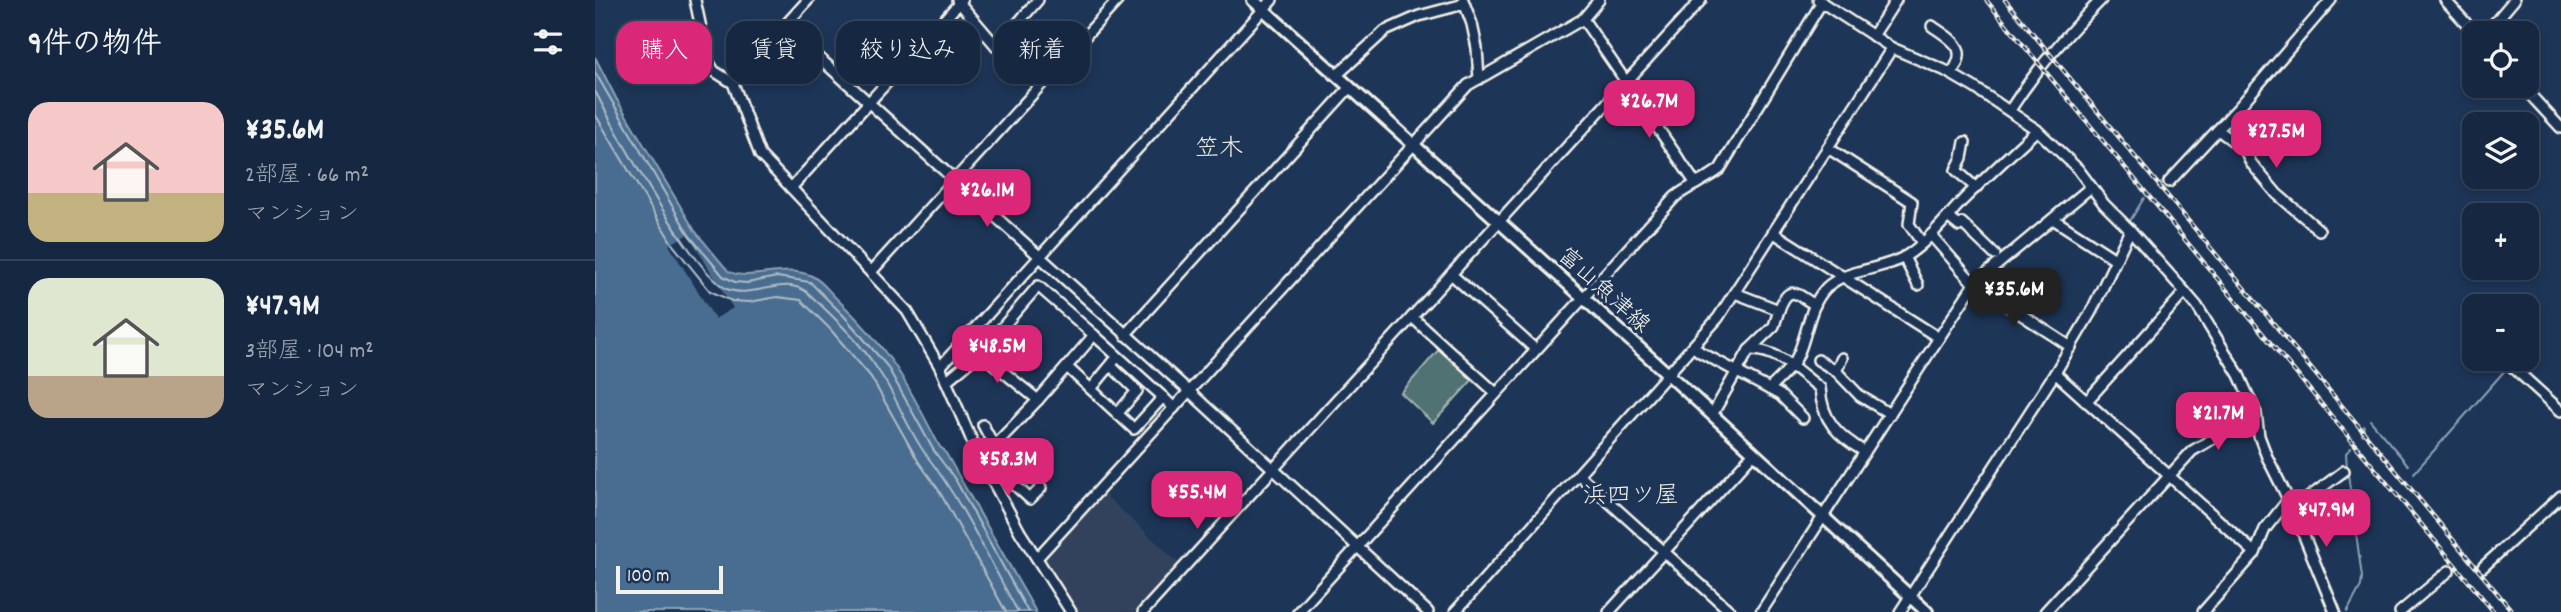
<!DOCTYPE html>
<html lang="ja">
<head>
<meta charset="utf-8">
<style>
	body { margin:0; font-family:Dekko,"Klee One",sans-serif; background:#1f3048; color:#f1f3f6; height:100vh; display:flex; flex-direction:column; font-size:26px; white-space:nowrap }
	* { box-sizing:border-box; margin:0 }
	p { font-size:23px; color:#9ea6b1 }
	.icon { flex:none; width:38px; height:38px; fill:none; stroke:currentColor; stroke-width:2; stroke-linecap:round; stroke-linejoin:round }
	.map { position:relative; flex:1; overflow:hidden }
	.side { display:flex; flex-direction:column; background:#162841; width:595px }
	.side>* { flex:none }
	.top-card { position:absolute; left:21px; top:21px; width:665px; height:63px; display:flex; gap:14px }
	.tools { position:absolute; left:1867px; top:21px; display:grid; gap:14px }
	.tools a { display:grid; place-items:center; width:77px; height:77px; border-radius:14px; background:#162841; box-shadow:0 4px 10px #0003,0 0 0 2px #35445a; font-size:35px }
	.scale { position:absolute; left:21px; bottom:18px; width:107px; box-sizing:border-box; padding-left:7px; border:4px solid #f4f1e8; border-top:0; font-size:19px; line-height:24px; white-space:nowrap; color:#f4f1e8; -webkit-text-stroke:5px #1d3557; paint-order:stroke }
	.price { position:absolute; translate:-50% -60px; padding:0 16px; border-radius:14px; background:#db2777; color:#fff; font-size:23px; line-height:46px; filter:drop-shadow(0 2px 4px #0008) }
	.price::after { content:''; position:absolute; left:50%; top:42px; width:21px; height:16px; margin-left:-10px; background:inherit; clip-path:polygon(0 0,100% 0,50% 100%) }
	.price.current { background:#222; color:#fff }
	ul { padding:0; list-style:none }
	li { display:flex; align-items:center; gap:21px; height:175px; padding:0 28px }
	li+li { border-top:2px solid #35445a }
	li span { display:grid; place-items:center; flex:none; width:196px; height:140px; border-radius:21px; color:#555 }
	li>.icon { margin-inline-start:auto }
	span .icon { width:84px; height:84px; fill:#fffc; stroke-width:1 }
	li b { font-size:30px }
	h2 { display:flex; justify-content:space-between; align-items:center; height:84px; padding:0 28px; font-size:30px }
	.tag { padding:0 24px; border-radius:21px; background:#162841; box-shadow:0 4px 10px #0003,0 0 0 2px #35445a; font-size:24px; line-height:63px }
	.tag.current { background:#db2777; color:#fff }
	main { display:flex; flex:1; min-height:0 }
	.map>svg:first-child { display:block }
	.built { fill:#31435d }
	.green { fill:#517272; stroke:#a2b2ad; stroke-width:2 }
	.water { fill:#496d90; stroke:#8da2b3; stroke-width:2 }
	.pier { fill:#1d3557 }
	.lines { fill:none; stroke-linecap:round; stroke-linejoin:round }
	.shore { stroke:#b0bcc5; stroke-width:2 }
	.stream { stroke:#8da2b3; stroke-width:2 }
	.minor-casing { stroke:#f4f1e8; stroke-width:14 }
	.major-casing { stroke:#f4f1e8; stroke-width:16 }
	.minor { stroke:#1d3557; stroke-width:9 }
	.major { stroke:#1d3557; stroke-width:10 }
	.rail-casing { stroke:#f4f1e8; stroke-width:4.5 }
	.rail { stroke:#1d3557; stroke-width:2; stroke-dasharray:5; stroke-linecap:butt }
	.labels { text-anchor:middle; stroke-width:6; stroke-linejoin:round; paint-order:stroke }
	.street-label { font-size:23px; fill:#f4f1e8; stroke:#1d3557 }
	.neighbourhood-label { font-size:24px; fill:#f4f1e8; stroke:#1d3557 }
</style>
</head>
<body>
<main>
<section class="side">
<h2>9件の物件<svg class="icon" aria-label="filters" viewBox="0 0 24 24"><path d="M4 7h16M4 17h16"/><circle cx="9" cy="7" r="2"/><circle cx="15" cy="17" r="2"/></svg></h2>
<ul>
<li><span style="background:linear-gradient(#f6c9c9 65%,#c2b280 0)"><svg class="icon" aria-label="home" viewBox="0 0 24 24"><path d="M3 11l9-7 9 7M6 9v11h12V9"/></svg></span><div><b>¥35.6M</b><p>2部屋 · 66 m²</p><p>マンション</p></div></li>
<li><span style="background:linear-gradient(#dfe7d0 70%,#b9a48a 0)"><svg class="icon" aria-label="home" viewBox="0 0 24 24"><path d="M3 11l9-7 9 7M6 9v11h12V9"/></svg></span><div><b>¥47.9M</b><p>3部屋 · 104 m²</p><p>マンション</p></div></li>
</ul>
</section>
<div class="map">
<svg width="1966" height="612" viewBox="0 0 1966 612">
	<rect width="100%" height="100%" fill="#1d3557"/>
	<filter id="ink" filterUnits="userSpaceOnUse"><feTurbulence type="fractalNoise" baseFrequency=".0143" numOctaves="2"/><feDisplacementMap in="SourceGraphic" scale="14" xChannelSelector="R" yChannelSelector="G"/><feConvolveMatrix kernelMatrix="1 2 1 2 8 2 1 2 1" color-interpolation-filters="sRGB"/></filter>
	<g filter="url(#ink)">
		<polygon class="built" points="509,494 586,565 544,612 478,612 448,559"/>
		<polygon class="green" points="845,348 879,378 838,423 806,393"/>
		<path class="water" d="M0,57L21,98L100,231L133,271C154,283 189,263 217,276C226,280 234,291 241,298C261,317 282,340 298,363C316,389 330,419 345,447L349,450L441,612H0Z"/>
		<polygon class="pier" points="93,234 138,308 120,319 74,245"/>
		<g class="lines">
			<g class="shore">
				<polyline points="0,72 94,235 128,276 140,282 152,283 182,277 215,282 249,316 292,366 339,451 360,479 433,612"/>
				<path d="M0,91C20,130 98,273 132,289C157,300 192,273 214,294C239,317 267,344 285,373C303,399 313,431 332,456C368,503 394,560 423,612"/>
				<polyline points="0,114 78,245 115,291 137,301 154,302 182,297 206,300 235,329 276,377 323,461 343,489 411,612"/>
			</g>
			<g class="stream">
				<polyline points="1565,184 1568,182"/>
				<polyline points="1535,221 1549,198"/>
				<polyline points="1775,420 1813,465"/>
				<polyline points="1767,435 1769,426"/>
				<polyline points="1752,469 1751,453 1756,448"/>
				<polyline points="1819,473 1912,368"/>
				<polyline points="1752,612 1766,586 1767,577 1753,474"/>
			</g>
			<defs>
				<g id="minor">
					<polyline points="100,0 113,61 119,71 138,83 165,155 312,311 345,367 381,450 425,532 476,612"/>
					<polyline points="362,0 402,47"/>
					<polyline points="443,0 402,47 426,66 451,79"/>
					<polyline points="868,0 877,24 882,48 884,79"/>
					<polyline points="1223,0 1297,48 1349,70 1380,88 1442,130 1483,169 1509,204 1535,230 1590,292 1602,306 1644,375 1661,413 1664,436 1672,457 1698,509 1740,612"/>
					<polyline points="1850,0 1880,33"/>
					<polyline points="988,19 1101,184"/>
					<path d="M1337,26C1358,41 1375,48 1356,74"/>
					<polyline points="190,27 595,392 833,612"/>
					<polyline points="418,28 439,44 467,62"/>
					<polyline points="1891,33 1919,0"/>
					<polyline points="1278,36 1301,0"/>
					<polyline points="742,75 790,31 824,16 869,4"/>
					<polyline points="138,83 213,0"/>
					<polyline points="1927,86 1966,128"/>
					<path d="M1415,110C1443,67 1470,36 1506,0"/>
					<polyline points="1623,130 1650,150 1656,163 1682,194 1724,230"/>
					<polyline points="1370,142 1367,158 1361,170 1381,188"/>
					<polyline points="1233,148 1317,202 1314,224 1327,243"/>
					<polyline points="1574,182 1644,107 1736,0"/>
					<polyline points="196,188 367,0"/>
					<polyline points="1353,217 1364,226 1367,223 1400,255"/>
					<polyline points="1458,219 1520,259"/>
					<polyline points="1179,233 1344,338"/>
					<polyline points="1336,235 1379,284 1476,347"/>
					<polyline points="1309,257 1323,285"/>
					<polyline points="276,272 523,0"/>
					<polyline points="856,274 940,349"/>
					<polyline points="1140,293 1184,310 1179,326 1154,350"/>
					<path d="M1184,310C1194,283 1201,294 1220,305"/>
					<polyline points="817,317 901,393"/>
					<polyline points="499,335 568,397"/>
					<polyline points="530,335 755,87"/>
					<path d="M1099,347L1105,352L1174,389C1184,379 1196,369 1202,357C1213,334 1213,307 1231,288C1251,268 1287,271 1311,256C1333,242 1350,219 1368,200C1392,176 1417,153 1442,130"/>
					<polyline points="385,353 443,286 499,335 443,400"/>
					<polyline points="1223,360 1241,371 1265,396 1295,414"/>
					<polyline points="1911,361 1966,411"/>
					<polyline points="516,366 542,391 522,414"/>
					<polyline points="345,367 677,0"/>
					<polyline points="472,367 539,429 568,397 579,408"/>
					<polyline points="1241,371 1247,358"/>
					<polyline points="1460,373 1660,553"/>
					<polyline points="351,381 385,353 443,400 399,446 388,425"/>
					<polyline points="496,389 519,361"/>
					<polyline points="1174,389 1185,395 1208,418"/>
					<polyline points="1491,402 1590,292"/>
					<path d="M1117,415L1154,350C1182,348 1203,372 1225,388C1227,421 1243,436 1270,452"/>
					<polyline points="399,446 413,479 435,499 446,488"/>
					<polyline points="984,475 1136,612"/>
					<polyline points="1698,509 1749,471"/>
					<polyline points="442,558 873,85 988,19 1004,0"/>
					<polyline points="1888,567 1966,496"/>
					<polyline points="548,612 1106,0"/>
					<path d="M703,612L1080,197C1094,186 1111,180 1125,169L1227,2"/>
					<polyline points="860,612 1123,318 1297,48"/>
					<polyline points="1014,612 1158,454"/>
					<polyline points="1166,612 1379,284 1496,187"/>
					<polyline points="1305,612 1460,373 1496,312 1535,230"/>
					<polyline points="1450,612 1597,451 1661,413"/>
					<polyline points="1608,612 1660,553 1670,529 1693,500"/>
					<polyline points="1805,612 1854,571"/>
				</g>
				<polyline id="major" points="658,0 1074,375 1332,612"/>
			</defs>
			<use href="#minor" class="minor-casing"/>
			<use href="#major" class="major-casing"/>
			<use href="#minor" class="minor"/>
			<use href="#major" class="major"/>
			<defs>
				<g id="rail">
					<polyline points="1391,0 1899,612"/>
					<polyline points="1410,0 1918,612"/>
				</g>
			</defs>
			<use href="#rail" class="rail-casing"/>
			<use href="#rail" class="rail"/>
		</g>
	</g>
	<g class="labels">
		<g class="street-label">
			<text transform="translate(1010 289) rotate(42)" y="8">富山魚津線</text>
		</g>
		<g class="neighbourhood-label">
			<text x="624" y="155">笠木</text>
			<text x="1036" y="502">浜四ツ屋</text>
		</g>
	</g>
</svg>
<div class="tools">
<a><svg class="icon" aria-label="locate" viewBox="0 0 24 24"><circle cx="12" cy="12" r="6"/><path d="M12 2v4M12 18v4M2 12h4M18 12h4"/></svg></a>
<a><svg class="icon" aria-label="layers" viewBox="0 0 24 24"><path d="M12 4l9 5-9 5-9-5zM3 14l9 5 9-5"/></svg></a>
<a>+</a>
<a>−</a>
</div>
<div class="scale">100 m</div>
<b class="price" style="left:1054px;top:140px">¥26.7M</b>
<b class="price" style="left:1681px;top:170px">¥27.5M</b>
<b class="price" style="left:392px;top:229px">¥26.1M</b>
<b class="price current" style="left:1419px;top:328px">¥35.6M</b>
<b class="price" style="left:402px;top:385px">¥48.5M</b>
<b class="price" style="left:1623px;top:452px">¥21.7M</b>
<b class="price" style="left:413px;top:498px">¥58.3M</b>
<b class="price" style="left:602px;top:531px">¥55.4M</b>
<b class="price" style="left:1731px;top:549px">¥47.9M</b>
<div class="top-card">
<a class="tag current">購入</a>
<a class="tag">賃貸</a>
<a class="tag">絞り込み</a>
<a class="tag">新着</a>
</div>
</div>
</main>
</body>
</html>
